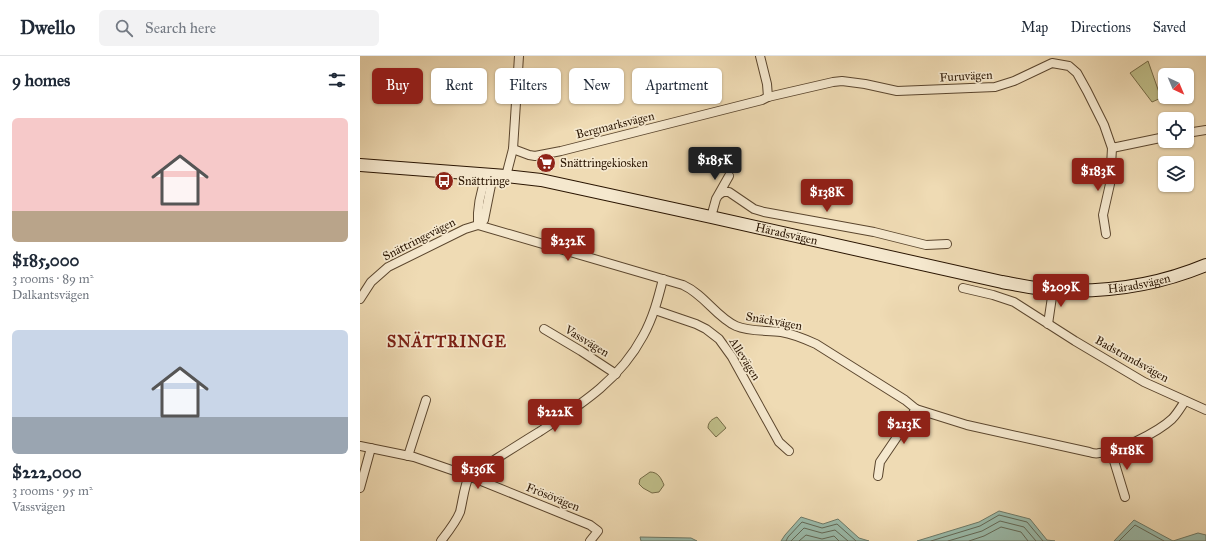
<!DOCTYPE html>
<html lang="en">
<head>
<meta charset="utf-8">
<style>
	body { margin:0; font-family:"IM FELL Great Primer",serif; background:#f2f2f3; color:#1f2937; height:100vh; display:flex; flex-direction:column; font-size:15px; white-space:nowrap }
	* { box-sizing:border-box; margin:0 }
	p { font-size:13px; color:#747a83 }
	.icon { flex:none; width:22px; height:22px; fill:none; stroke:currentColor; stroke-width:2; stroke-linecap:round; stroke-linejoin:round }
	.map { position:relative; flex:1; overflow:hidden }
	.side { display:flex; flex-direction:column; background:#fff; width:360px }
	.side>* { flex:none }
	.banner { position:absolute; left:12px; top:12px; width:380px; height:36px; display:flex; gap:8px }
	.needle { width:26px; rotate:136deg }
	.tools { position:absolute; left:798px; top:12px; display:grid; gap:8px }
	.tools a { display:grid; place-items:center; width:36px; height:36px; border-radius:6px; background:#fff; box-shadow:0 1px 3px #0004; font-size:20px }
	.price { position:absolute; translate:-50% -34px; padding:0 9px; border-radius:4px; background:#8f2418; color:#fff; font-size:13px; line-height:26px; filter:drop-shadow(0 1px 2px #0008) }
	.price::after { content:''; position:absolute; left:50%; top:24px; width:12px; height:9px; margin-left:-6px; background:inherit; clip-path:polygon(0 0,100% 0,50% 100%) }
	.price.selected { background:#222; color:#fff }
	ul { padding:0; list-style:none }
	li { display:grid; align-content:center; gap:8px; height:212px; padding:0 12px }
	li span { display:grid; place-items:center; height:124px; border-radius:6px; color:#555 }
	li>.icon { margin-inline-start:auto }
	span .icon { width:72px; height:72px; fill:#fffc; stroke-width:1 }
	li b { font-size:17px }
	h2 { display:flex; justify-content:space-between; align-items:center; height:48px; padding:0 12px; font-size:17px }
	.pill { padding:0 14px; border-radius:6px; background:#fff; box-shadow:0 1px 3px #0004; font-size:14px; line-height:36px }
	.pill.selected { background:#8f2418; color:#fff }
	header { display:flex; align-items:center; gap:24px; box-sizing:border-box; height:56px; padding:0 20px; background:#fff; border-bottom:1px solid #e0e1e3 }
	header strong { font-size:19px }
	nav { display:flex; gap:22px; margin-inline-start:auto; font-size:14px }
	.search { width:280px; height:36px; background:#f2f2f3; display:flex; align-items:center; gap:10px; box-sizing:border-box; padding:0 14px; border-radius:6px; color:#747a83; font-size:15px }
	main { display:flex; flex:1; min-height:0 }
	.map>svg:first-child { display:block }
	.green { fill:#bfbe89; stroke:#746a46 }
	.water { fill:#9abbab; stroke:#6d7967 }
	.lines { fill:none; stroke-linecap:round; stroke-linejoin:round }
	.shore { stroke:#626856; stroke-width:1 }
	.street-casing { stroke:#5b462e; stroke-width:10 }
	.secondary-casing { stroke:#2a1502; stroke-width:14 }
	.street { stroke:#f5e8ce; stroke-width:8 }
	.secondary { stroke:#f5e8ce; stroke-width:12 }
	.labels { text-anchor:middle; stroke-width:3.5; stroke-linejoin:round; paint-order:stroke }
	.street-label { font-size:12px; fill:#2a1502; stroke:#f5e8ce }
	.poi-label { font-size:12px; fill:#2a1502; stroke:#f5e8ce; text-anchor:start }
	.district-label { font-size:16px; font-weight:bold; letter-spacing:1px; fill:#7a1f14; stroke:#f5e8ce }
</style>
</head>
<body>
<header>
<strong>Dwello</strong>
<div class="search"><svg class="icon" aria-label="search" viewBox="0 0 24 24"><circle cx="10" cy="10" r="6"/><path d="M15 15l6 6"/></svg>Search here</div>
<nav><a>Map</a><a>Directions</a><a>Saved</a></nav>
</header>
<main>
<section class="side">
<h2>9 homes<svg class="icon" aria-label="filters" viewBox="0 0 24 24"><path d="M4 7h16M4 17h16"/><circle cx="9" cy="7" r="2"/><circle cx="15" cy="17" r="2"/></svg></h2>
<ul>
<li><span style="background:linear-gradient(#f6c9c9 75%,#b9a48a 0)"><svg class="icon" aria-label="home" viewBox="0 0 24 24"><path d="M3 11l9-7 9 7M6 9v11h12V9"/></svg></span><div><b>$185,000</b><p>3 rooms · 89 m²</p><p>Dalkantsvägen</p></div></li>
<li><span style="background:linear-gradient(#c9d6e8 70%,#9aa5b1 0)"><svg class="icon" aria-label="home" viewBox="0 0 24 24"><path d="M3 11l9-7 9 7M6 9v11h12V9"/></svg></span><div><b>$222,000</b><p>3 rooms · 95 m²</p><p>Vassvägen</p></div></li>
</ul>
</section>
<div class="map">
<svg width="846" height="485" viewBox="0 0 846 485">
	<rect width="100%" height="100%" fill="#efdbb4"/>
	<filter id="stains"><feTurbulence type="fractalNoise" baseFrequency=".005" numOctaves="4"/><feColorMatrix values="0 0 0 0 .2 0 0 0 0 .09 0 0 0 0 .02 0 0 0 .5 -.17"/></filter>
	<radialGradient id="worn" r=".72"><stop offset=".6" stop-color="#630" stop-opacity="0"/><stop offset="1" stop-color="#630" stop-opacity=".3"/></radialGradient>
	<g class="green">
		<polygon points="788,5 801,42 792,46 770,17"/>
		<path d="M357,361L366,372L356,381L348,372C348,366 352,363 357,361Z"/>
		<path d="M290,416C298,416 301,422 304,429L299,436L292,437L283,432L279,428L280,423Z"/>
	</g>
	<g class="water">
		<polygon points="639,455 670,463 687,484 695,485 557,485 619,466"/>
		<polygon points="441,461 463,468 478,463 499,482 509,485 421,485 425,479"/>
		<polygon points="774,464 813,485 838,477 846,479 846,485 754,485"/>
		<polygon points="280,481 331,482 337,485 281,485"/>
	</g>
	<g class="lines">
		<g class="shore">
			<polyline points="426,485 428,481 442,466 462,472 477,468 496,485"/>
			<polyline points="431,485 444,472 462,477 475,474 488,485"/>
			<polyline points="439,485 446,479 462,483 474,480 479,485"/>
			<polyline points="571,485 620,470 639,459 667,466 683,485"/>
			<polyline points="588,485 622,475 640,465 664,471 676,485"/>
			<polyline points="609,485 624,480 641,471 661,476 668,485"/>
			<polyline points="759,485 775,469 804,485"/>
		</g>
		<defs>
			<g id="street">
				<polyline points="400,0 407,28 408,41"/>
				<polyline points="827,77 846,74"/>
				<polyline points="153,93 169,99 175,100 201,95 402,44 408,41 473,26 482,25 505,28 537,35 635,31 654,25 692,7 709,10 717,17 727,35 744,69 752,92 805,81"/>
				<polyline points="146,120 153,93 159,0"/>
				<polyline points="360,138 363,136 369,136 394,153 404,156 514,176 566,189 587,188"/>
				<polyline points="351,161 356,143 369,120"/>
				<path d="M118,169L323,229C345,239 356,261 376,270C390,276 407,274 421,276C434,278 445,283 456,288L545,344L556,353L607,369L729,396C732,397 736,398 739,397C757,397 798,376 812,363C817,358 821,351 825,345"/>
				<path d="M118,169C117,153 121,134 127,119"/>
				<polyline points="746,178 743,159 750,128 752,92"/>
				<polyline points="603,232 633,239 654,246 715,285 784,326 846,354"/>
				<polyline points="0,243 11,226 28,211 105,173 118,169 124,164 133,119"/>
				<polyline points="295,254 336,268 346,273 359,283 372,301 419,386 429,395"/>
				<polyline points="688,268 693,234"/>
				<polyline points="184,273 221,295 256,318"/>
				<polyline points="0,390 54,401 109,420 230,469 238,475 230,485"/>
				<polyline points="751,395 765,441"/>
				<polyline points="48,400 66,344"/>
				<polyline points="518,420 520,406 556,353"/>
				<polyline points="0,432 11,392"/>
				<path d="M81,485C88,476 96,466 100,456C103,444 104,431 109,420C133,405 156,390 179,376C220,349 259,325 283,280C293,262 298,243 303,223"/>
			</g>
			<g id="secondary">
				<path id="s1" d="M0,109L146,120L181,124L351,161L642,226C659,229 676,233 693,234C745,237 798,229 846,209"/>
			</g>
		</defs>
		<use href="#street" class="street-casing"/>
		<use href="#secondary" class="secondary-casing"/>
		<use href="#street" class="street"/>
		<use href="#secondary" class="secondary"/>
	</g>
	<defs>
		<symbol id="supermarket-disc" viewBox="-11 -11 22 22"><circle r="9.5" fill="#8f2418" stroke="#f5e8ce"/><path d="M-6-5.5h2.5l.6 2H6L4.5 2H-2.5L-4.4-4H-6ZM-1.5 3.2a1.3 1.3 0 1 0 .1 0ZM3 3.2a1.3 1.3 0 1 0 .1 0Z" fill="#fff"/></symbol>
		<symbol id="bus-disc" viewBox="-11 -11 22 22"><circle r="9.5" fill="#8f2418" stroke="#f5e8ce"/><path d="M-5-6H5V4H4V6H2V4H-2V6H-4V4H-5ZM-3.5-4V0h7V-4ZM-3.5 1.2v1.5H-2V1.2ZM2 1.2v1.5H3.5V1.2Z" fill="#fff"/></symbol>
	</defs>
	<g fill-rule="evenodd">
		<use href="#supermarket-disc" x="175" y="96" width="22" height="22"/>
		<use href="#bus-disc" x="73" y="114" width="22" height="22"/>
	</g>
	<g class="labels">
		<g class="street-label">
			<text transform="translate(606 20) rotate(-3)" y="4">Furuvägen</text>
			<text transform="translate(255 69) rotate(-14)" y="4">Bergmarksvägen</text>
			<text dy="4" stroke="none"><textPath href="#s1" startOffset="433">Häradsvägen</textPath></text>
			<text transform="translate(59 183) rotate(-27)" y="4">Snättringevägen</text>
			<text dy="4" stroke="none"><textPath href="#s1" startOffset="792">Häradsvägen</textPath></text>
			<text transform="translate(414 265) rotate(10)" y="4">Snäckvägen</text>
			<text transform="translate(227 285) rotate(31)" y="4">Vassvägen</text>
			<text transform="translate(385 303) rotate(58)" y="4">Allevägen</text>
			<text transform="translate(772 303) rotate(29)" y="4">Badstrandsvägen</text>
			<text transform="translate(193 441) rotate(22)" y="4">Frösövägen</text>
		</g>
		<g class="poi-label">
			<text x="200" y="111">Snättringekiosken</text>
			<text x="98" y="129">Snättringe</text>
		</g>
		<g class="district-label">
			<text x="87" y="291">SNÄTTRINGE</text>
		</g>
	</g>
	<rect width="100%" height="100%" filter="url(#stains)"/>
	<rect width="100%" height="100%" fill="url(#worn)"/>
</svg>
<div class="tools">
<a><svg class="needle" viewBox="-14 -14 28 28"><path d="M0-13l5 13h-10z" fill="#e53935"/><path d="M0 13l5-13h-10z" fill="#747a83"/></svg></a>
<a><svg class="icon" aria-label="locate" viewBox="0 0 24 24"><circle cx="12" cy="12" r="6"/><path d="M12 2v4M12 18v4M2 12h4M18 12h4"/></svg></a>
<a><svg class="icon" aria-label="layers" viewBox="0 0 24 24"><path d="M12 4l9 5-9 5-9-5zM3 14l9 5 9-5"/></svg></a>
</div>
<b class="price selected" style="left:355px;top:125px">$185K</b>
<b class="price" style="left:738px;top:136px">$183K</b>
<b class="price" style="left:467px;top:157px">$138K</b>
<b class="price" style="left:208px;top:206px">$232K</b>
<b class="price" style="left:701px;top:252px">$209K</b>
<b class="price" style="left:195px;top:377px">$222K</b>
<b class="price" style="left:544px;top:389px">$213K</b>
<b class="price" style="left:767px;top:415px">$118K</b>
<b class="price" style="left:118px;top:434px">$136K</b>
<div class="banner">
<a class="pill selected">Buy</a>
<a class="pill">Rent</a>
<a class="pill">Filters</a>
<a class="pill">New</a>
<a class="pill">Apartment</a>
</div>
</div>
</main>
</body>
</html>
